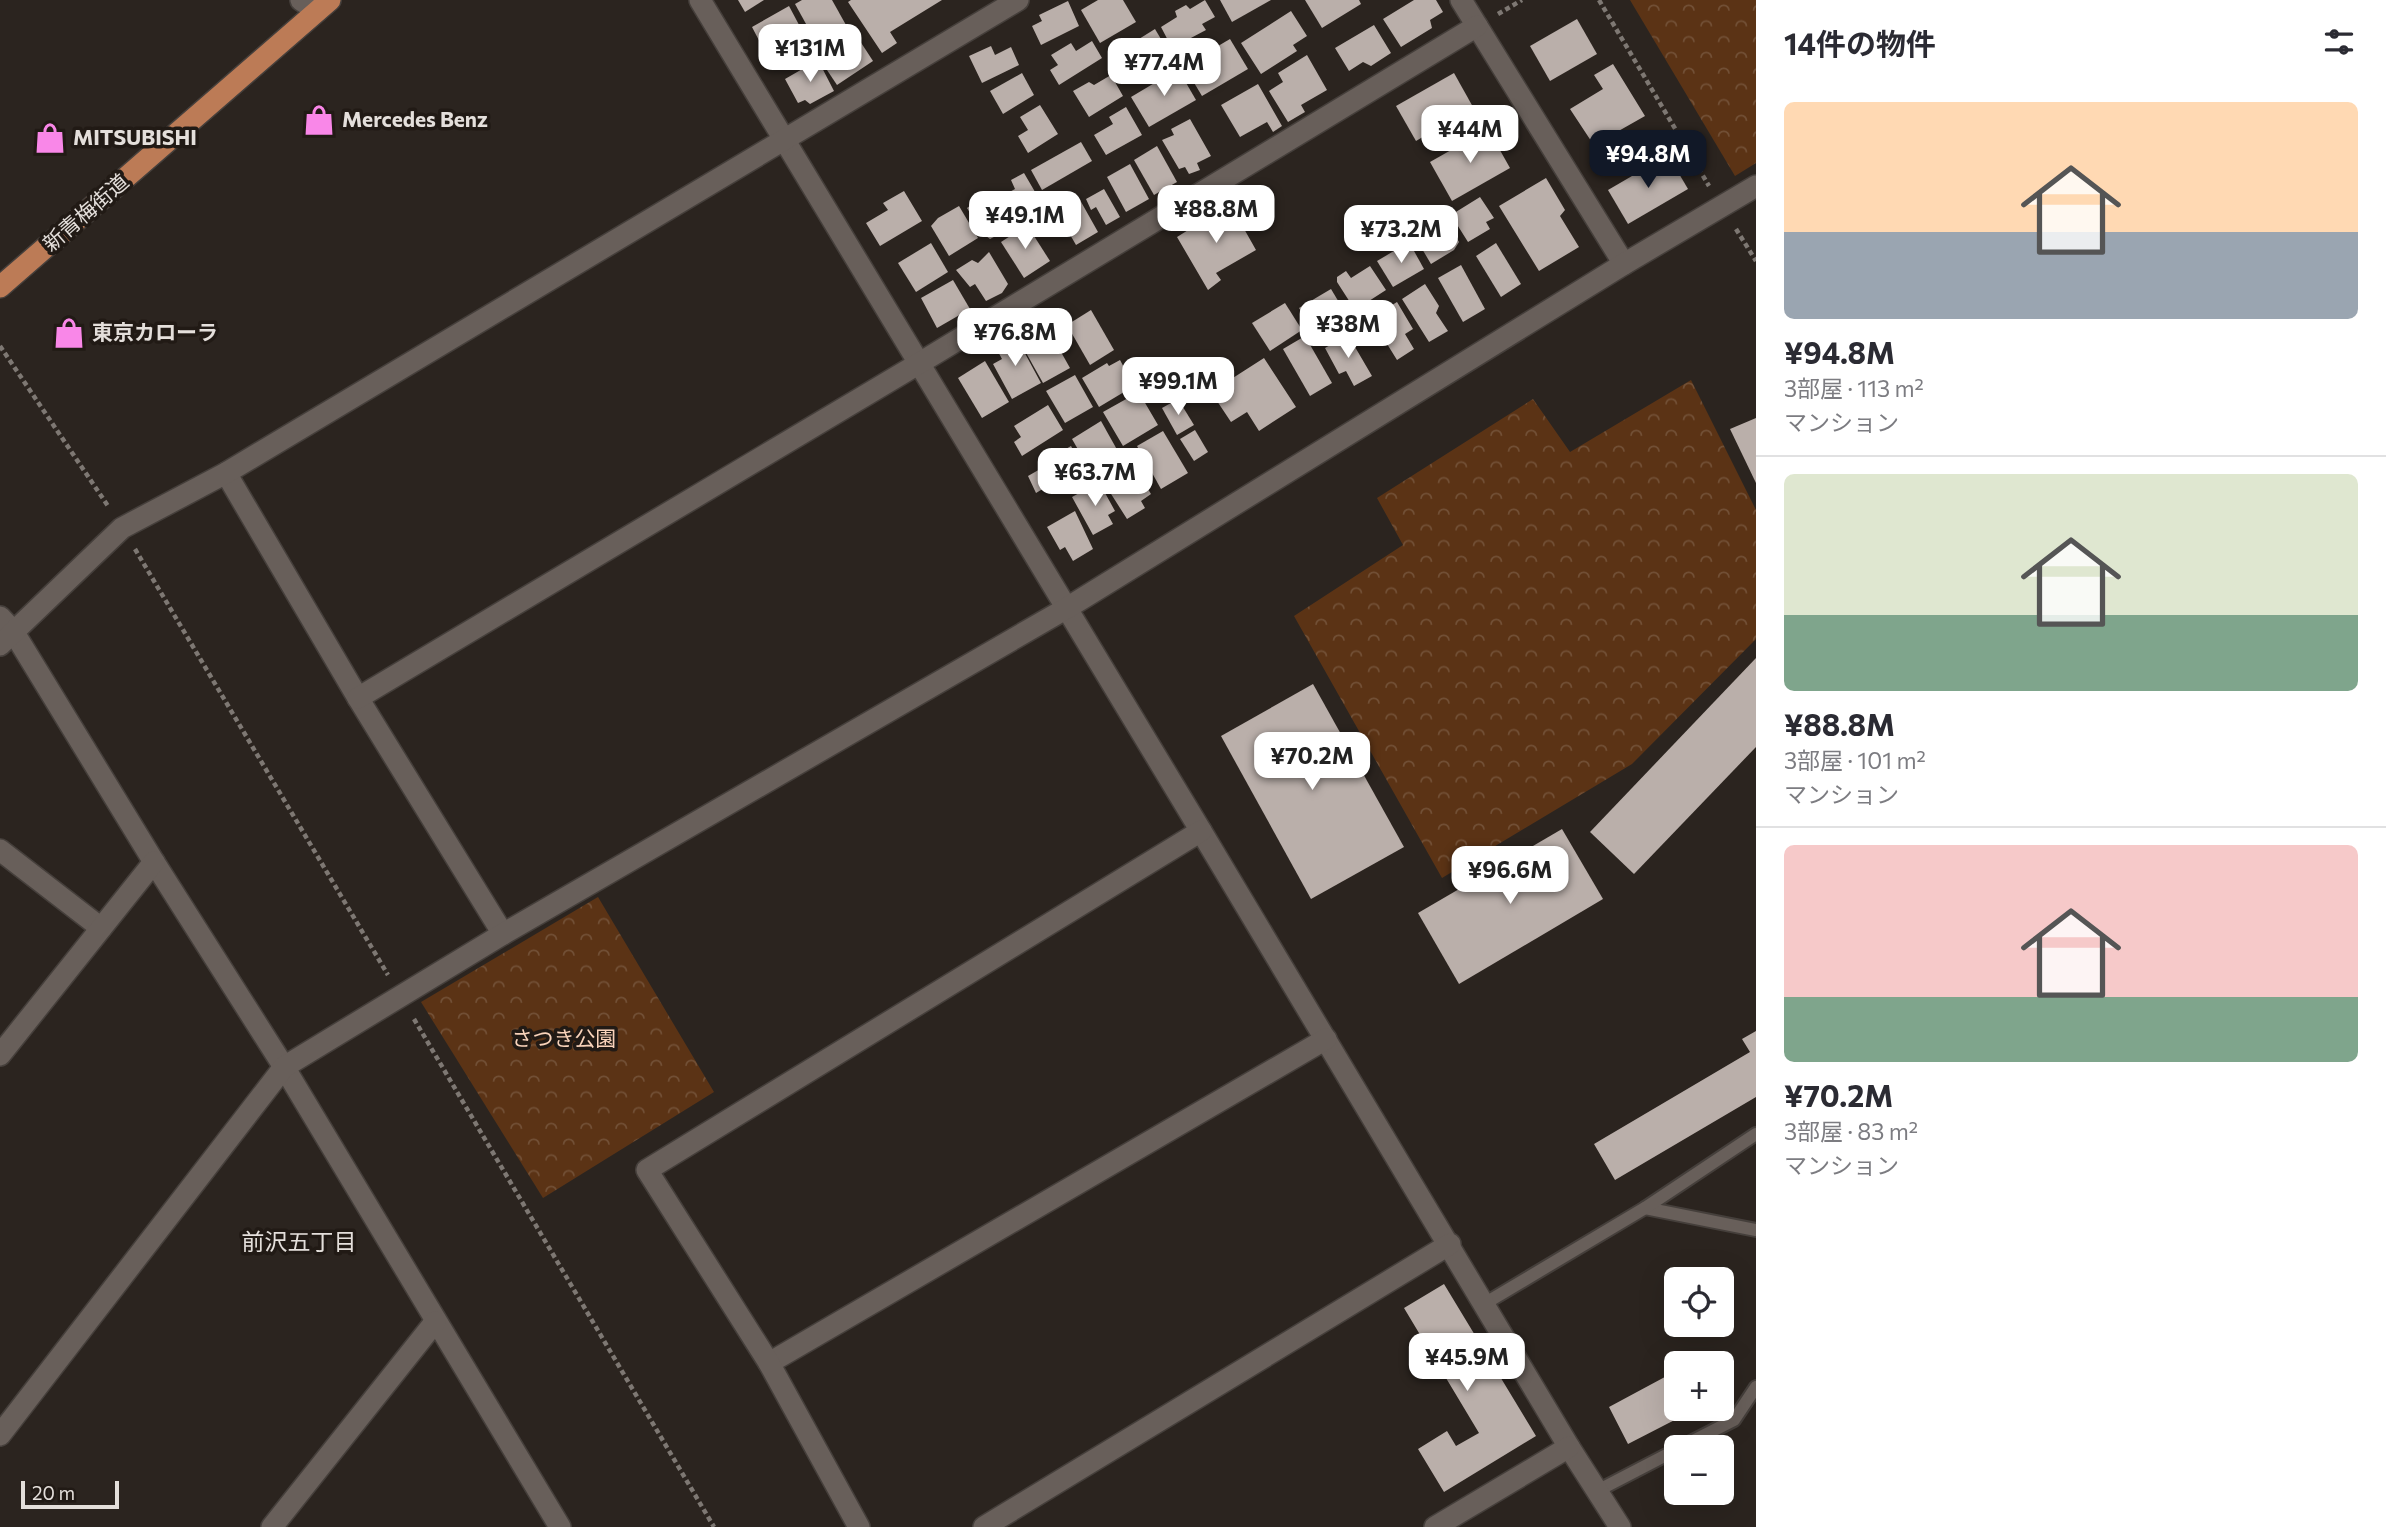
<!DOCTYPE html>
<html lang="ja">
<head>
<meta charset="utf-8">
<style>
	body { margin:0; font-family:Commissioner,"Noto Sans JP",sans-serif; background:#f7f7f7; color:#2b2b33; height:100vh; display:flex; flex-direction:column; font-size:26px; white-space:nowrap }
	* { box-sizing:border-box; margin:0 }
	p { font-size:23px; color:#7c7c81 }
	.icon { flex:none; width:38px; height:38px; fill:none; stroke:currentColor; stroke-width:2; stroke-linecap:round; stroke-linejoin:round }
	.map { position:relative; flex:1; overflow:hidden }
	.sheet { display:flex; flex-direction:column; background:#fff; width:630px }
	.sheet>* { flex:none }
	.tools { position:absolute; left:1664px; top:1267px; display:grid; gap:14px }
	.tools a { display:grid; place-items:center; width:70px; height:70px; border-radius:10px; background:#fff; box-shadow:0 7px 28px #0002; font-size:35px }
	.scale { position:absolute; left:21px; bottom:18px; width:98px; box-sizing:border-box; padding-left:7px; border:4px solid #e4dfdb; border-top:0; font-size:19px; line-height:24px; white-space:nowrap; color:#e4dfdb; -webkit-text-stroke:5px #211a15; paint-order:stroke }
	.price { position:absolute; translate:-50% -60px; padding:0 16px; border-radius:14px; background:#fff; color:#222; font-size:23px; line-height:46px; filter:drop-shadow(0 2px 4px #0008) }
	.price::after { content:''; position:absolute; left:50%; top:42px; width:21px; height:16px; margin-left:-10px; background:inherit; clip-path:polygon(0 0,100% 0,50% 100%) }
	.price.on { background:#111827; color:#fff }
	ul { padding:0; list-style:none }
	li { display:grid; align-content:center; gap:14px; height:371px; padding:0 28px }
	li+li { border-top:2px solid #e1e1e2 }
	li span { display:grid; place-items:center; height:217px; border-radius:10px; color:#555 }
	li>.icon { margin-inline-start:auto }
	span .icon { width:126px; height:126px; fill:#fffc; stroke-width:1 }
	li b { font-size:30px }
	h2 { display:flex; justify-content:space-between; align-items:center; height:84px; padding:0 28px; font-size:30px }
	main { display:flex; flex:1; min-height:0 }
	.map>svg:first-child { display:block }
	.forest { fill:url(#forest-crowns) }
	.building { fill:#baafaa }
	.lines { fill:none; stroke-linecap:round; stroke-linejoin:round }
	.lane-casing { stroke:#453f3b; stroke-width:16 }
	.street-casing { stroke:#453f3b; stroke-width:24 }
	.primary-casing { stroke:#453f3b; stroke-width:24 }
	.path { stroke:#7e7873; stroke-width:4.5; stroke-dasharray:5 3.5; stroke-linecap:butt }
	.lane { stroke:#685f5a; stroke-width:12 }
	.street { stroke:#685f5a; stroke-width:21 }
	.primary { stroke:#bc7b56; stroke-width:21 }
	.labels { text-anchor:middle; stroke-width:7; stroke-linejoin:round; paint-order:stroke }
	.poi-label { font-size:21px; font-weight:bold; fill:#e4dfdb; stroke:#211a15; text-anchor:start }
	.street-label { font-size:21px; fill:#e4dfdb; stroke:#211a15 }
	.park-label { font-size:21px; fill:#f9d3ba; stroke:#211a15 }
	.neighbourhood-label { font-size:23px; fill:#e4dfdb; stroke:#211a15 }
</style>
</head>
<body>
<main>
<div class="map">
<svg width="1756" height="1527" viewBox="0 0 1756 1527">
	<defs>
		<pattern id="forest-crowns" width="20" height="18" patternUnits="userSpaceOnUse" patternTransform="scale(1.75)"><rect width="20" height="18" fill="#5b3315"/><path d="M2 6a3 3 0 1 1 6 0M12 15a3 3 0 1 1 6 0" fill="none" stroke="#725036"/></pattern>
	</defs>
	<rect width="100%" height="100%" fill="#2b241f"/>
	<g class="forest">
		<polygon points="1630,0 1756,0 1756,163 1735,176"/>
		<polygon points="1691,380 1756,510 1756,639 1632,764 1442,878 1294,616 1403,545 1377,498 1533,399 1570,452"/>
		<polygon points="598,897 714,1092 543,1198 421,1002"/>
	</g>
	<g class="building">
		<polygon points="738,0 764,0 745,12"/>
		<polygon points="802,0 832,0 846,25 816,42 795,4"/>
		<polygon points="851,0 942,0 890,32 897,43 882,53 848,2"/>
		<polygon points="1098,0 1123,0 1136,22 1100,43 1081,10"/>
		<polygon points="1205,0 1215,17 1202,24 1206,30 1172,48 1161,27 1177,17 1175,11 1186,5 1190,9"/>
		<polygon points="1220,0 1271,0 1232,22"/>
		<polygon points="1305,0 1359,0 1361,4 1322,28"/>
		<polygon points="1414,0 1436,0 1443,12 1430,20 1432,28 1401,47 1383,19"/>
		<polygon points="1068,1 1079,26 1041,45 1032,26 1042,21 1039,15"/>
		<polygon points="789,6 806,38 774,55 770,46 764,50 752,27"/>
		<polygon points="1291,11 1307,36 1293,45 1297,51 1261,74 1241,43"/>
		<polygon points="1577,19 1597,54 1550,81 1530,46"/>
		<polygon points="1374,25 1391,53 1371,66 1363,62 1349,71 1335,48"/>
		<polygon points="1155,29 1168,51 1123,78 1110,57"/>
		<polygon points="858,38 873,61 837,85 821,61"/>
		<polygon points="1230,39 1248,69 1202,96 1184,66"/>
		<polygon points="1092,41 1102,58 1059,85 1050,70 1058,65 1051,55 1071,43 1076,51"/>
		<polygon points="991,46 995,55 1011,47 1019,65 982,83 969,56"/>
		<polygon points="1307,55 1327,90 1301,105 1305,112 1288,122 1269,91 1283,82 1278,73"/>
		<polygon points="818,60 834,91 810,104 805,100 798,103 785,79"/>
		<polygon points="1613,64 1645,116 1608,137 1613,145 1599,153 1570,109 1603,89 1594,75"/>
		<polygon points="1178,69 1196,100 1149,127 1131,97"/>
		<polygon points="1022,73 1034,95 1003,114 990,91"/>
		<polygon points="1454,73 1473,107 1416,141 1396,106"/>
		<polygon points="1111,75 1123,96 1089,117 1073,91 1089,82 1094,85"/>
		<polygon points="1258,84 1282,126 1273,132 1267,122 1240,137 1221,105"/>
		<polygon points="1040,105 1058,134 1028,153 1018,136 1028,130 1020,117"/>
		<polygon points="1126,107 1142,135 1106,155 1094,135 1113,124 1109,117"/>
		<polygon points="1190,119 1211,156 1197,163 1200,170 1189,174 1185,167 1179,169 1162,140 1174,135 1171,129"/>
		<polygon points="1488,129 1510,168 1452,201 1430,162"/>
		<polygon points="1081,142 1092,161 1042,190 1031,170"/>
		<polygon points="1157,146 1177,182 1154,195 1134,160"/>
		<polygon points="1668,155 1688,189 1628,224 1608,190"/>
		<polygon points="1130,164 1149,199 1126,212 1107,177"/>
		<polygon points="1024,173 1045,209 1019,223 1004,195 1015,189 1011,180"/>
		<polygon points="1546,178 1565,210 1560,216 1579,247 1539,271 1499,206"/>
		<polygon points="1104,189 1120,217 1106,225 1096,207 1091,210 1086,199"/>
		<polygon points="904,191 922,221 880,246 866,223 888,210 883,203"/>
		<polygon points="1480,197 1494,218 1486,222 1490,229 1468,242 1451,215"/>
		<polygon points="997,198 1013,227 990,239 982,233 967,208 978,200 982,206"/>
		<polygon points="1080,200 1098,232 1076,245 1057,212"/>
		<polygon points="1230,204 1256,250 1216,273 1221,280 1208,290 1177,237"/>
		<polygon points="959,206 978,238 949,256 931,226 938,218"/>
		<polygon points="1445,219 1459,242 1454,250 1431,264 1415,237"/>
		<polygon points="1027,225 1050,261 1024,278 1001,242"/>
		<polygon points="1409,242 1424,269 1393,287 1377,261"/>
		<polygon points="931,243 948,272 916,292 898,263"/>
		<polygon points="1496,243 1521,284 1501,297 1476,256"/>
		<polygon points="989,252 1008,284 1002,293 986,301 975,284 970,287 956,270 972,260 978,263"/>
		<polygon points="1461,265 1485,309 1463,322 1438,278"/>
		<polygon points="1370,266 1386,290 1355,310 1337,282 1337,277 1346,271 1351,278"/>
		<polygon points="953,280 970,309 937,328 921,298"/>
		<polygon points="1425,284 1439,306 1436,313 1448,331 1429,342 1402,299"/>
		<polygon points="1331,289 1346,314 1314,333 1299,308"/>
		<polygon points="1397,302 1413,329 1405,334 1414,349 1397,360 1371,318"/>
		<polygon points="1285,303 1302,330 1270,351 1252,323"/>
		<polygon points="1091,310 1114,350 1090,365 1067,325"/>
		<polygon points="1047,327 1070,368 1043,383 1020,342"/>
		<polygon points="1015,335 1041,383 1012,399 993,364 1002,359 995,346"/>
		<polygon points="1348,335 1372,376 1354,386 1346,371 1339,374 1325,348"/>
		<polygon points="1305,336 1332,383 1310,396 1283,349"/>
		<polygon points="1264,358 1296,407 1259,431 1247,412 1231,422 1211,392"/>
		<polygon points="1120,360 1134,386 1099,407 1082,378 1107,363 1109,366"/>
		<polygon points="985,361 1009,402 982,418 958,378"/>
		<polygon points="1075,375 1093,407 1065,423 1046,391"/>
		<polygon points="1141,396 1158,425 1123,446 1103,412 1128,398 1131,402"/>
		<polygon points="1178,399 1194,425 1177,435 1162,408"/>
		<polygon points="1048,405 1063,430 1022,456 1014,442 1021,437 1014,426"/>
		<polygon points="1756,418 1756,483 1730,429"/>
		<polygon points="1101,421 1120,455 1091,472 1072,439"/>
		<polygon points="1195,430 1208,452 1194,461 1180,439"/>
		<polygon points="1163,431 1188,473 1161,489 1137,446"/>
		<polygon points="1071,446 1084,470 1055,487 1051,484 1036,493 1028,476 1042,468 1040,464"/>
		<polygon points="1128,457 1151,494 1141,501 1145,508 1127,519 1099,475"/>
		<polygon points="1099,482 1115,511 1108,515 1113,524 1093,535 1072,497"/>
		<polygon points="1075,511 1093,549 1073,561 1065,547 1060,550 1047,527"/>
		<polygon points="1756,658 1756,747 1634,874 1590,832"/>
		<polygon points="1313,684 1404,847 1311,899 1221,736"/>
		<polygon points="1562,829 1603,899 1459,984 1418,913"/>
		<polygon points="1756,1031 1756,1097 1615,1180 1594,1144 1750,1052 1742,1039"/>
		<polygon points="1444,1284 1536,1436 1444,1492 1418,1449 1447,1431 1456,1446 1479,1433 1404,1308"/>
		<polygon points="1676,1371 1676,1409 1696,1409 1628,1444 1609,1407"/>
	</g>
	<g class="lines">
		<defs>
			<g id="lane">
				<polyline points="1645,1208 1756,1230"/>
				<polyline points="1484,1304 1645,1208 1756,1134"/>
				<polyline points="1681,1447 1734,1420 1756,1387"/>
				<polyline points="1597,1491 1676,1450"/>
			</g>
			<g id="street">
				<polyline points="301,0 317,11"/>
				<polyline points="700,0 1201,831 1569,1447 1620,1527"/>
				<polyline points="1461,0 1624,264"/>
				<polyline points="226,473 358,698 503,934"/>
				<polyline points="0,617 13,631 154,862 284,1067 560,1527"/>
				<polyline points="0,645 122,528 226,473 1018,0"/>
				<polyline points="358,698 918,364 1477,26"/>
				<polyline points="0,850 101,928"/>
				<polyline points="0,1055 154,862"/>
				<polyline points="769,1363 1326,1039"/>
				<polyline points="0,1435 284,1067 503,934 1067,608 1624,264 1756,186"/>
				<polyline points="272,1527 435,1322"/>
				<polyline points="859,1527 769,1363 647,1170 1201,831"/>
				<polyline points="984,1527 1450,1244"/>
				<polyline points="1435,1527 1569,1447"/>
			</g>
			<polyline id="primary" points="0,287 330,0"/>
		</defs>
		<use href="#lane" class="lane-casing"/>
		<use href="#street" class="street-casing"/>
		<use href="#primary" class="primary-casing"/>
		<g class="path">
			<polyline points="1599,0 1709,186"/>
			<polyline points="1498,14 1522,0"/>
			<polyline points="1736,229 1756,261"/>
			<polyline points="0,346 108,506"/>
			<polyline points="135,549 388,975"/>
			<polyline points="414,1019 714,1527"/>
		</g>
		<use href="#lane" class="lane"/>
		<use href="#street" class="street"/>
		<use href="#primary" class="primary"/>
	</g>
	<defs>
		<symbol id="shop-bare" viewBox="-9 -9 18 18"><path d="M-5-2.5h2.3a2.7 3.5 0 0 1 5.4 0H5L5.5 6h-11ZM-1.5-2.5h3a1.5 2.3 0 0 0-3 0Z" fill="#f987e8" stroke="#211a15" stroke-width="2.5" paint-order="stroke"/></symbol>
	</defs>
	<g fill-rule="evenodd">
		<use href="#shop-bare" x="297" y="98" width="44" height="44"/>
		<use href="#shop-bare" x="28" y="116" width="44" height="44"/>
		<use href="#shop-bare" x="47" y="311" width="44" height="44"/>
	</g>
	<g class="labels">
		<g class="poi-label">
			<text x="342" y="127">Mercedes Benz</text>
			<text x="73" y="145">MITSUBISHI</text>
			<text x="92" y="340">東京カローラ</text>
		</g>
		<g class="street-label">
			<text transform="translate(86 213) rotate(-41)" y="7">新青梅街道</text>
		</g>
		<g class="park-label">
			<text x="564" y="1046">さつき公園</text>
		</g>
		<g class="neighbourhood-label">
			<text x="299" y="1250">前沢五丁目</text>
		</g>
	</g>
</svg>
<div class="tools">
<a><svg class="icon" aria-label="locate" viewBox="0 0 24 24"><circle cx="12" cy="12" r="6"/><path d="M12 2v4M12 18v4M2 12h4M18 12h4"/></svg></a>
<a>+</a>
<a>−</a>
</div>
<div class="scale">20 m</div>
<b class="price" style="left:810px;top:84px">¥131M</b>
<b class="price" style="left:1164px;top:98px">¥77.4M</b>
<b class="price" style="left:1470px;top:165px">¥44M</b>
<b class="price on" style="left:1648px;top:190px">¥94.8M</b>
<b class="price" style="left:1216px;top:245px">¥88.8M</b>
<b class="price" style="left:1025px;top:251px">¥49.1M</b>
<b class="price" style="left:1401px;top:265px">¥73.2M</b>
<b class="price" style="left:1348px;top:360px">¥38M</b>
<b class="price" style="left:1015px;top:368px">¥76.8M</b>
<b class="price" style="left:1178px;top:417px">¥99.1M</b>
<b class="price" style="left:1095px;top:508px">¥63.7M</b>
<b class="price" style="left:1312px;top:792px">¥70.2M</b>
<b class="price" style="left:1510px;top:906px">¥96.6M</b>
<b class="price" style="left:1467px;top:1393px">¥45.9M</b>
</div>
<section class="sheet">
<h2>14件の物件<svg class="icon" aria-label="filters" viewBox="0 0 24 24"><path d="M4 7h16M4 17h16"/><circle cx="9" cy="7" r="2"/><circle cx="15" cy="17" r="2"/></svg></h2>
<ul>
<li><span style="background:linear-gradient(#ffd9b3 60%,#9aa5b1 0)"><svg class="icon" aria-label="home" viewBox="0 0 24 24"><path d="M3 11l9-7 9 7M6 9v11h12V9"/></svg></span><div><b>¥94.8M</b><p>3部屋 · 113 m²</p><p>マンション</p></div></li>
<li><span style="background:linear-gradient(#dfe7d0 65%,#7fa58c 0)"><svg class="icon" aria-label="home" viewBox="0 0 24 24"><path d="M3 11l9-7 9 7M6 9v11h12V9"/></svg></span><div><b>¥88.8M</b><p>3部屋 · 101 m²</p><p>マンション</p></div></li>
<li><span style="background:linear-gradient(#f6c9c9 70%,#7fa58c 0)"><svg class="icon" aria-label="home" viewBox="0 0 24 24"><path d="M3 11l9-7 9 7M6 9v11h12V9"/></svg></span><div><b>¥70.2M</b><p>3部屋 · 83 m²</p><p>マンション</p></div></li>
</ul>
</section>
</main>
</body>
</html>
